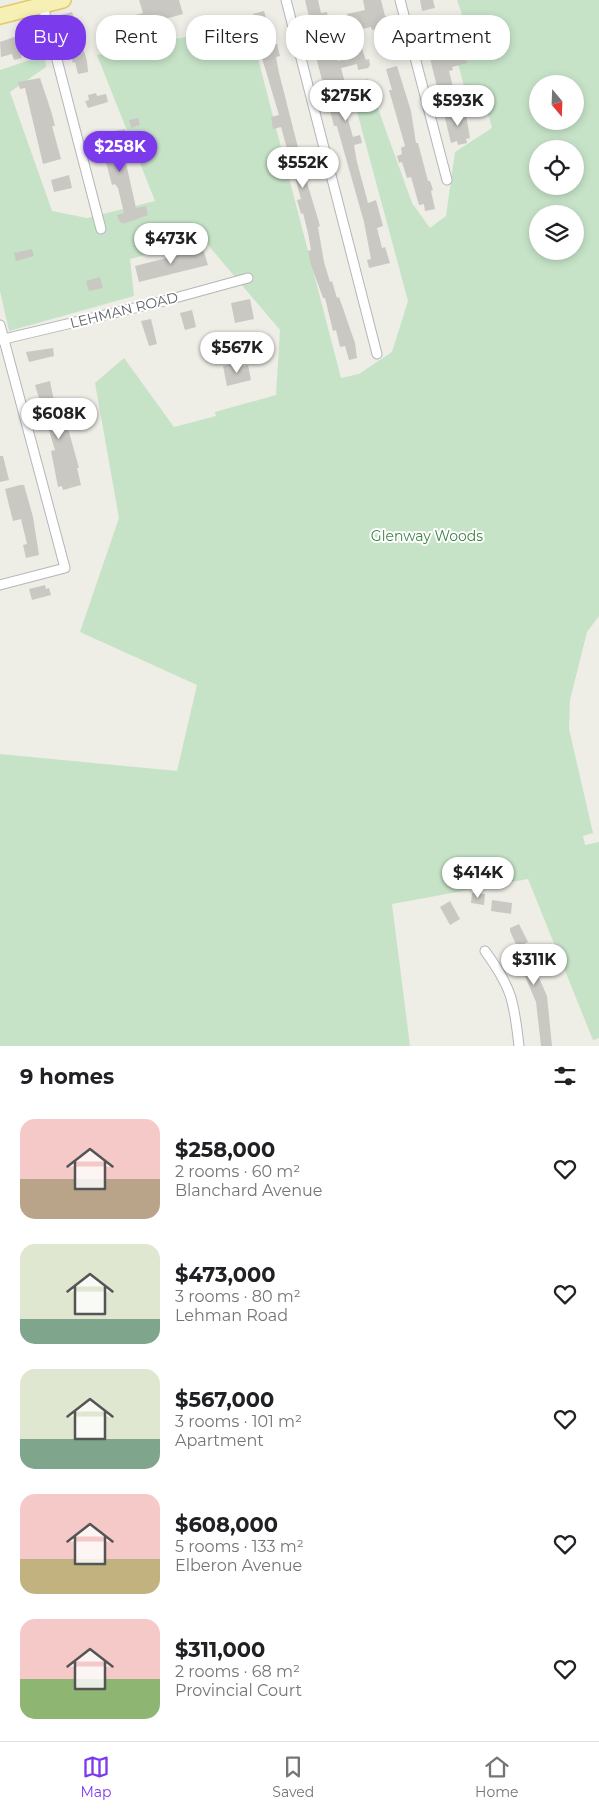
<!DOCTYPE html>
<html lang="en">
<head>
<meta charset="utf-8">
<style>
	body { margin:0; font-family:Montserrat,sans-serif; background:#f6f6f6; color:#202124; height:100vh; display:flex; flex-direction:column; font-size:19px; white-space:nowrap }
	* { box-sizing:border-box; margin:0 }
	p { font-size:16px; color:#757577 }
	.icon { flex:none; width:28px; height:28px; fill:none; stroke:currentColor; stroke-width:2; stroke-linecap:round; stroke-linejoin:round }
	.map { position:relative; height:1046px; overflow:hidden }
	.panel { display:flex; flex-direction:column; background:#fff; flex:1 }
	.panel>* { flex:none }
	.guide { position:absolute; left:15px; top:15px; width:570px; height:45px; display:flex; gap:10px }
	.needle { width:32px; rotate:161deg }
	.tools { position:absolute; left:529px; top:75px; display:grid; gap:10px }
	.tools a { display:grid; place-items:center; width:55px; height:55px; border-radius:50%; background:#fff; box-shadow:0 2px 8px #0003; font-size:25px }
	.price { position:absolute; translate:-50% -42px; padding:0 11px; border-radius:18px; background:#fff; color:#222; font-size:16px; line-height:32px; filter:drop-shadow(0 1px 2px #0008) }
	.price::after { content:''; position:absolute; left:50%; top:30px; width:15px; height:11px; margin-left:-8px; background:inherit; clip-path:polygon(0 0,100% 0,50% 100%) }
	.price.selected { background:#7c3aed; color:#fff }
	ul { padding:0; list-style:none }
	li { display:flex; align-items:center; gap:15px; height:125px; padding:0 20px }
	li span { display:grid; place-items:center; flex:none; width:140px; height:100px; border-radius:15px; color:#555 }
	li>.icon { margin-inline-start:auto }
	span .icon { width:60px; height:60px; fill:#fffc; stroke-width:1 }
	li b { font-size:21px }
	h2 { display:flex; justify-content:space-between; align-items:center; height:60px; padding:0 20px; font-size:21px }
	.tag { padding:0 18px; border-radius:20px; background:#fff; box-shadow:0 2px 8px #0003; font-size:18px; line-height:45px }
	.tag.selected { background:#7c3aed; color:#fff }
	.tabs { display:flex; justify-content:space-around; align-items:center; height:70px; border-top:1px solid #e0e0e0; background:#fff; font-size:14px; color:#757577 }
	.tabs a { display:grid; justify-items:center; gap:2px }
	.tabs .selected { color:#7c3aed }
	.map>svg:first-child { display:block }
	.green { fill:#c6e3c8; fill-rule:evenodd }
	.building { fill:#cac8c3 }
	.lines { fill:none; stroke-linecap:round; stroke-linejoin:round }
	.street-casing { stroke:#b3b6b9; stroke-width:11 }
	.primary-casing { stroke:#e2c96c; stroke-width:18 }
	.street { stroke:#fff; stroke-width:9 }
	.primary { stroke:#f6f0b4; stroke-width:15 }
	.labels { text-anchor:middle; stroke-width:4; stroke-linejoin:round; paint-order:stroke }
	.street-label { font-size:14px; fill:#5e6165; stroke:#fff }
	.park-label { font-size:14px; fill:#408248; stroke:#fff }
</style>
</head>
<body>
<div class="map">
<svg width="599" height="1046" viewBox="0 0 599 1046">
	<rect width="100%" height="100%" fill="#eeede6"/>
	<path class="green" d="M457,0H599V616L587,632L570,700L569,729L593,833L583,836L585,845L599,842V1038L593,1040L528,879L392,904L410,1046H0V754L177,771L197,685L80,632L119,518L95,383L124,358L174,427L216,416L215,412L276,395L280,330L203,239L130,259L134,296L9,331L0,291V70L45,55L46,67L10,92L52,211L87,218L155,201L97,55L249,24L341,378L359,374L392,352L408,301L352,93L367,78L412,203L430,228L446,216L455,152L492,128L482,93L465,90L450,33L462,14ZM538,84H575V121H538ZM538,149H575V186H538ZM538,214H575V251H538Z"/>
	<g class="building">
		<polygon points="139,0 179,0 183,14 158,21 159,25 147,30 146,26 135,29 133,24 123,27 121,19 143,13"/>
		<polygon points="305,0 318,0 321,13 327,12 329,22 324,24 329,46 335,45 338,61 355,57 353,47 361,45 364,55 366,60 369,59 370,65 368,68 358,70 357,64 341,68 347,90 340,92 353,137 360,135 362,143 354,145 357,162 368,203 376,200 383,226 377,228 382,248 385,247 390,263 369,268 367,260 371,259 364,222 338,130 337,126 334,126 310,34 313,33"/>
		<polygon points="363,0 381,0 385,16 389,16 389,26 372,30 371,27 349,32 347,14 365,10"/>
		<polygon points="420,0 433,0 435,8 422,11"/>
		<polygon points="264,11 273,44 277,44 280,56 276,57 279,73 306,179 320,226 318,227 324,262 330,282 332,281 337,298 339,297 355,343 357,358 349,360 345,346 340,347 336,330 333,331 325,298 323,298 311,265 308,251 311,250 308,233 303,213 301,214 297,200 301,199 281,127 273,129 271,117 279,115 259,48 262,47 253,14"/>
		<polygon points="72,12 87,61 88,72 78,74 75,62 73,63 66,38 62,39 56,16"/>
		<polygon points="456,24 467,63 452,67 453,70 449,71 455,95 440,99 425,38 448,31 447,26"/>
		<polygon points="17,36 18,43 32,38 35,47 20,50 22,58 14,60 12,54 1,57 0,42"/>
		<polygon points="397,66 411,111 416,143 418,143 428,181 430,181 433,190 431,191 435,209 425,211 424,204 419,205 411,177 407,178 402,162 399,163 397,156 402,154 401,148 405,146 389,90 392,90 386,69"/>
		<polygon points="40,78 52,114 55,126 52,126 61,159 43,164 25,88 20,89 18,82"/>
		<polygon points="96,93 97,96 106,94 108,102 88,108 85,101 89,100 88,95"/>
		<polygon points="479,97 482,105 473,108 471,100"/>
		<polygon points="465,109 470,138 466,139 467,143 458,145 457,141 451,143 444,114"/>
		<polygon points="138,118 140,125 131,128 129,120"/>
		<polygon points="125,129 129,153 124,154 136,208 146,206 148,215 123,224 123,222 120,223 117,215 124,213 118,188 115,184 112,185 102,147 99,148 96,135"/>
		<polygon points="69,175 72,188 54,192 51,180"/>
		<polygon points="32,249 34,256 16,261 14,253"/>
		<polygon points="203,249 208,265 139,282 135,266"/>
		<polygon points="100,277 103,288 89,291 86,281"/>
		<polygon points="250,299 254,319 235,323 231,303"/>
		<polygon points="192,310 196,327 185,330 180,313"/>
		<polygon points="151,319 157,344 149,346 141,321"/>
		<polygon points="265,343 267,353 260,354 257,344"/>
		<polygon points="53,348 54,356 29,362 26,352"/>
		<polygon points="242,362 243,366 248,365 251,380 227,386 223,366"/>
		<polygon points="50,381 57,416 64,414 79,468 77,468 81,485 63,490 62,486 58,487 51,451 55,450 35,385"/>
		<polygon points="0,456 3,456 9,480 0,482"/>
		<polygon points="20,485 24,485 33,517 39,555 26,558 23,545 27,544 21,519 13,521 5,489"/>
		<polygon points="45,585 46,589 49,588 51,595 32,600 29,589"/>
		<polygon points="472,893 485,894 484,905 471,903"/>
		<polygon points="492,900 512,903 511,914 491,911"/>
		<polygon points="450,901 460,919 450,925 440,907"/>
		<polygon points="519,924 528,942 524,944 547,996 552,1046 541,1046 536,1002 516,955 520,953 510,931 510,928"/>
	</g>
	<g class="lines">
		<defs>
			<g id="street">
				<polyline points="286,0 377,354"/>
				<polyline points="400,0 447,180"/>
				<polyline points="43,6 101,229"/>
				<polyline points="0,325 65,568 0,585"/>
				<polyline points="0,340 164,301 248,278"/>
				<path d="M485,951C512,988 514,1001 519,1046"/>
			</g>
			<polyline id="primary" points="0,16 63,0"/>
		</defs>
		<use href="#street" class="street-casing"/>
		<use href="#primary" class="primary-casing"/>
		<use href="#street" class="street"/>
		<use href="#primary" class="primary"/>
	</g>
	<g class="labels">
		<g class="street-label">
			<text transform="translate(124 310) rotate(-14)" y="5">LEHMAN ROAD</text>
		</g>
		<g class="park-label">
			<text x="427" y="541">Glenway Woods</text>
		</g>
	</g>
</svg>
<div class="tools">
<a><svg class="needle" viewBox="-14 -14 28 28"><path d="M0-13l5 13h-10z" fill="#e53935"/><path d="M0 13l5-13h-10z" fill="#757577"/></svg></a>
<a><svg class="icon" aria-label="locate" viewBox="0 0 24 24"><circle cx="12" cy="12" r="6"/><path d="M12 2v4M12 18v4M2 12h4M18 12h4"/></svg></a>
<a><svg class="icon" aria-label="layers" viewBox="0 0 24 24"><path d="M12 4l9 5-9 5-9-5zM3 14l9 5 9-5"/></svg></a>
</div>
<b class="price" style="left:346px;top:122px">$275K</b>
<b class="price" style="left:458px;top:127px">$593K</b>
<b class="price selected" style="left:120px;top:173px">$258K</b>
<b class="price" style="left:303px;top:189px">$552K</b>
<b class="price" style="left:171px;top:265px">$473K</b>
<b class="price" style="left:237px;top:374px">$567K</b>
<b class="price" style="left:59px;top:440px">$608K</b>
<b class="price" style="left:478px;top:899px">$414K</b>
<b class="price" style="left:534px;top:986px">$311K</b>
<div class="guide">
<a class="tag selected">Buy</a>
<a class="tag">Rent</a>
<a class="tag">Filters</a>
<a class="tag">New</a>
<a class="tag">Apartment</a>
</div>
</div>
<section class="panel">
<h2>9 homes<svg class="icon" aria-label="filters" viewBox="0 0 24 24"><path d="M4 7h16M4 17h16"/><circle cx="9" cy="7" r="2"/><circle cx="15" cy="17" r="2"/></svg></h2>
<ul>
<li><span style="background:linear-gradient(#f6c9c9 60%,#b9a48a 0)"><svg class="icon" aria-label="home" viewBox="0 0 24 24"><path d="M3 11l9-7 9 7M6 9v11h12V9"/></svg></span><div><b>$258,000</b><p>2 rooms · 60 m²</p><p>Blanchard Avenue</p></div><svg class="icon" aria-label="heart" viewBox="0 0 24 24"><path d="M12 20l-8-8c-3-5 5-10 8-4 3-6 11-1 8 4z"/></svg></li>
<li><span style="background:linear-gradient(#dfe7d0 75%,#7fa58c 0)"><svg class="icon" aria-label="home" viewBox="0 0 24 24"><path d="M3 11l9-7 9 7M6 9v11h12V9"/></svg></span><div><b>$473,000</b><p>3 rooms · 80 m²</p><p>Lehman Road</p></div><svg class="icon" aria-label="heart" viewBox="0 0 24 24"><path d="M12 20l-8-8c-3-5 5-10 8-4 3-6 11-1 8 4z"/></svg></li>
<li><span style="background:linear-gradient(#dfe7d0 70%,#7fa58c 0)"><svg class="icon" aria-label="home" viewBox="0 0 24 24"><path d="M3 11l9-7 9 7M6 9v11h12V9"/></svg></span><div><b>$567,000</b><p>3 rooms · 101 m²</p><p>Apartment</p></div><svg class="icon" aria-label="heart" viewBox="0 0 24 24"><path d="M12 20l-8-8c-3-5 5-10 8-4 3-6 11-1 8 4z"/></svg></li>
<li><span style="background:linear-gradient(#f6c9c9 65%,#c2b280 0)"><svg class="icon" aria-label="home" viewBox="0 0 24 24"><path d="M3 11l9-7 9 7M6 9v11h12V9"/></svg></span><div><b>$608,000</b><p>5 rooms · 133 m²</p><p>Elberon Avenue</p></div><svg class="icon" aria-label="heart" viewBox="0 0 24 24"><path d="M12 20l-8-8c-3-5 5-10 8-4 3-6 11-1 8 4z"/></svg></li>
<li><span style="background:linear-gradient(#f6c9c9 60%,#8fb573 0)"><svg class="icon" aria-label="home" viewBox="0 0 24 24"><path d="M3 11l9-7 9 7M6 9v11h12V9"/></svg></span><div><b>$311,000</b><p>2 rooms · 68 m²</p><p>Provincial Court</p></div><svg class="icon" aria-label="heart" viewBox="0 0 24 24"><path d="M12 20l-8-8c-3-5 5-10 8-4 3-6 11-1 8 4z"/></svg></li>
</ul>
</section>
<nav class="tabs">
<a class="selected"><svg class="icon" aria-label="map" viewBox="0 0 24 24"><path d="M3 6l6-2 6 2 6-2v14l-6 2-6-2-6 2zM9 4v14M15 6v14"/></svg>Map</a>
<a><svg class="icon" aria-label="saved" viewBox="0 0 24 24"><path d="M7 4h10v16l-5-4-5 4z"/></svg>Saved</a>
<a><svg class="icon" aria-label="home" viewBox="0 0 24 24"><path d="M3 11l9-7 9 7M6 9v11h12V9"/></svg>Home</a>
</nav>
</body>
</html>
